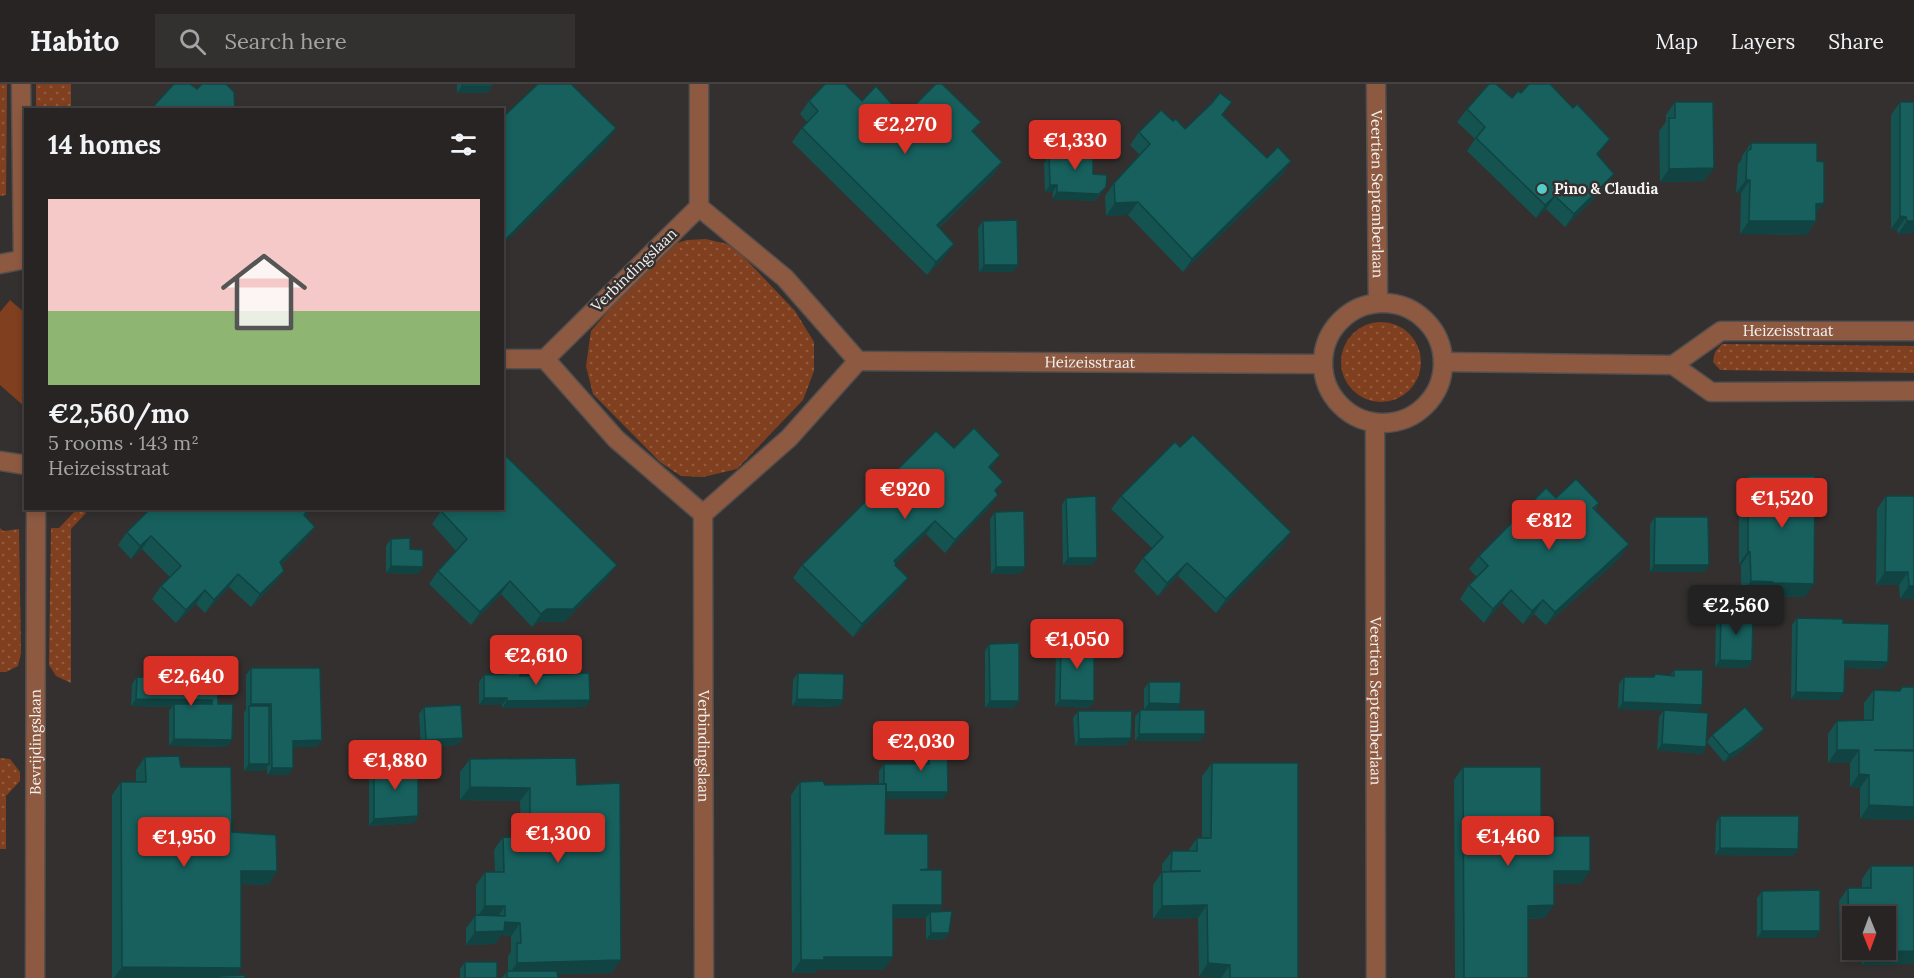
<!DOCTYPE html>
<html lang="en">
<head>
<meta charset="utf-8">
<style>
	body { margin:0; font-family:Lora,serif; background:#333030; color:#f1f3f6; height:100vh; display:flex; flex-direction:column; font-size:22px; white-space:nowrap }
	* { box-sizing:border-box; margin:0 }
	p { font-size:20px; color:#a4a4a6 }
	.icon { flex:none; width:33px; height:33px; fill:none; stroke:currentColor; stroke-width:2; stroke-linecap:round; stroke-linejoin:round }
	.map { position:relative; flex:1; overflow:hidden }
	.side { position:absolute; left:24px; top:24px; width:480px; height:402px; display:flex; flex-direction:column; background:#272423; border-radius:0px; box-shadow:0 3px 9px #0003,0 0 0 2px #434141 }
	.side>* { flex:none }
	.needle { width:39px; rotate:179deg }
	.buttons { position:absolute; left:1842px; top:822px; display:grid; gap:12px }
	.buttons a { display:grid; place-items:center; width:54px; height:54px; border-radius:0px; background:#272423; box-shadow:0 3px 9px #0003,0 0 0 2px #434141; font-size:30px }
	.price { position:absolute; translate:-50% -51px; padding:0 14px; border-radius:6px; background:#d93025; color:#fff; font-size:20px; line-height:39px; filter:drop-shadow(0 2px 3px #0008) }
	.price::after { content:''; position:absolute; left:50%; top:36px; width:18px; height:14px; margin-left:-9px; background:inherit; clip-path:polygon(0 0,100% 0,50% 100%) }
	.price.on { background:#222; color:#fff }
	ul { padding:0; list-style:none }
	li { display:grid; align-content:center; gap:12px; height:318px; padding:0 24px }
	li+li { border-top:2px solid #434141 }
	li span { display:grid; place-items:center; height:186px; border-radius:0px; color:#555 }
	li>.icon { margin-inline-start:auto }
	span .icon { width:108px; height:108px; fill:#fffc; stroke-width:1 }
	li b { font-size:26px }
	h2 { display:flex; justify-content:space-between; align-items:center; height:72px; padding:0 24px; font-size:26px }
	header { display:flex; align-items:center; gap:36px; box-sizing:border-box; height:84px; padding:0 30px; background:#272423; border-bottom:2px solid #434141 }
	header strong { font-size:28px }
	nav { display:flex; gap:33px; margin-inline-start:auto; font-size:21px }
	.search { width:420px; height:54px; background:#333030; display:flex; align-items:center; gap:15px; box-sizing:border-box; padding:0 21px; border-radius:0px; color:#a4a4a6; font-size:22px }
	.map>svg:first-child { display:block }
	.grass { fill:url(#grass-dots) }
	.green { fill:#803f1e }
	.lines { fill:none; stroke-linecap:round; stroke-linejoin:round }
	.street-casing { stroke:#534f4e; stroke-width:21 }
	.street { stroke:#8d5941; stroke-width:18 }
	.wall { fill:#145350; fill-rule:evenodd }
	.shaded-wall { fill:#104341 }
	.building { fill:#17605d; stroke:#104341; stroke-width:1.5 }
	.poi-dot { fill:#54cdc8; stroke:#34302f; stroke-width:2 }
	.labels { text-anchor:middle; stroke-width:5; stroke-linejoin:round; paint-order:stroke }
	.poi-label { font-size:15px; font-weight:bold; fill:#f5f3f2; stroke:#34302f; text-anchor:start }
	.street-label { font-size:15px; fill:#f5f3f2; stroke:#34302f }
</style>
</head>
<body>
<header>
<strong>Habito</strong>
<div class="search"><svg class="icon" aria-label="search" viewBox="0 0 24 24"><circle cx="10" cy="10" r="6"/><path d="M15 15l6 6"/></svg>Search here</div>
<nav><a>Map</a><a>Layers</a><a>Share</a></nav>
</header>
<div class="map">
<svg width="1914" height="894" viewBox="0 0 1914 894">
	<defs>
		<pattern id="grass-dots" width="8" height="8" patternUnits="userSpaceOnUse" patternTransform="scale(1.5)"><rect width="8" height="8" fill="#803f1e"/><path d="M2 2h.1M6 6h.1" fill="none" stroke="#935b3f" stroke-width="1.8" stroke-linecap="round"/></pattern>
	</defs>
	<rect width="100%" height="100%" fill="#34302f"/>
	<g class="grass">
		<polygon points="0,0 7,0 6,111 0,112"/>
		<rect x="36" y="0" width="35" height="25"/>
		<polygon points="706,155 727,160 739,168 795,227 814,258 814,287 803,316 737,385 703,393 681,392 660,378 593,310 586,282 591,247 664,163 687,156"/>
		<circle cx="1381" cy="278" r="40"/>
		<polygon points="1722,260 1914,262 1914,289 1720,286 1713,278 1715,268"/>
		<polygon points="77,425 83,425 86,429 71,445 71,599 56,592 49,581 51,444 59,444"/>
		<polygon points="0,444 3,447 19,445 21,569 18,582 6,588 0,588"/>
		<polygon points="0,674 10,675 20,688 20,697 6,712 6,765 0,765"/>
	</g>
	<polygon class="green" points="10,216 25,229 25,323 0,301 0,228"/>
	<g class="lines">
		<defs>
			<g id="street">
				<polyline points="21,0 23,175"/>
				<polyline points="699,0 699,123"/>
				<path id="s1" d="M1376,0L1378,218"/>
				<polygon points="699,123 785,194 858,277 789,354 703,430 616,355 545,275"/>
				<polyline points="0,180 26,175"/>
				<circle cx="1383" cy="279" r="60"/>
				<polyline points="502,275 545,275"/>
				<path id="s2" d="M858,277L1323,280"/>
				<polyline points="1443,278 1673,281 1711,308 1914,307"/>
				<path id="s3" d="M1673,281L1721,247H1914"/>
				<path id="s4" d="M1375,339L1376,894"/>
				<polyline points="0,377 26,381"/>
				<path id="s5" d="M703,430L704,894"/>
				<path id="s6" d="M35,894L36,424"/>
			</g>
		</defs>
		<use href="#street" class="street-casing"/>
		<use href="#street" class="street"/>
	</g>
	<g class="wall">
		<polygon points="457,0 492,0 488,9 457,9"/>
		<polygon points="1521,9 1610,55 1598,71 1614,90 1605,104 1565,143 1546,125 1536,134 1467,67 1475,55 1457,38 1467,25 1512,14"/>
		<polygon points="809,17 862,17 903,33 974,49 1002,78 993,91 939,144 945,173 927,191 792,58 802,44 807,38 800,30"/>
		<polygon points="1675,18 1714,84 1704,97 1660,98 1659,47 1666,38 1666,31"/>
		<polygon points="1900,18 1914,149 1898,150 1897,146 1891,145 1891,31"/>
		<polygon points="1223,31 1282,91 1183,188 1128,131 1106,132 1105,112 1114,99 1140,71 1130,61 1139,48 1173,37 1185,45"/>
		<polygon points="1751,59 1817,77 1824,119 1816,129 1816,137 1806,151 1740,150 1741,109 1736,109 1738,80 1742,75 1742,72"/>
		<polygon points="1057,62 1093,90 1101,110 1094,117 1052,115 1053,108 1045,108 1044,79 1049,72 1052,72 1052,69"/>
		<polygon points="983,137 1013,188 979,188 978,144"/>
		<polygon points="954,364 991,385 996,408 998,411 989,424 945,469 926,450 896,479 895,481 899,507 853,553 793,494 802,481"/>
		<polygon points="1748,392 1805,513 1764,512 1763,511 1741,510 1741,481 1739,480 1739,406"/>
		<polygon points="1121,412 1282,462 1216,529 1178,492 1158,512 1134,487 1143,474 1152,464 1111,425"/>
		<polygon points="1886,412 1914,412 1914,515 1900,515 1899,501 1876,501 1877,425"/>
		<polygon points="1066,414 1092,481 1063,481 1062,421"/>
		<polygon points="1556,414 1599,419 1594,426 1620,474 1546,541 1534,530 1523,540 1502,519 1484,539 1460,515 1469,501 1477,493 1469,485 1479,472"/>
		<polygon points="151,424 312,424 305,432 315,443 305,456 281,481 284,487 274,500 251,523 229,503 205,529 196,520 176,539 152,515 161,502 170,493 142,465 131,475 118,461 127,448"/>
		<polygon points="441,427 607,494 564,538 538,538 532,543 501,510 471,541 429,500 438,487 456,467 432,440"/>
		<polygon points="995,428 1025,483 1020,490 991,490 990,435"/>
		<polygon points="1655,433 1709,481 1704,488 1650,488 1650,440"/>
		<polygon points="391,455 418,490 386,489 386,462"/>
		<polygon points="1721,528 1752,577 1747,584 1715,583 1716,535"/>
		<polygon points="1797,534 1843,539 1883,585 1845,584 1839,616 1791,615 1792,541"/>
		<polygon points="1061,555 1094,617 1089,624 1055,622 1056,562"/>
		<polygon points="989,560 1014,624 985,624 985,567"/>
		<polygon points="507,573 520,592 590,616 585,623 502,624 502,621 479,621 479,598 484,591 502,590 502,580"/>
		<polygon points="251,584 317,663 293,663 293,684 288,691 267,691 267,683 264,687 244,687 244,629 246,625 246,591"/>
		<polygon points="1674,586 1697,628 1672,627 1706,663 1702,670 1657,666 1659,633 1664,626 1618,625 1619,600 1624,593 1653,593 1655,590 1670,592"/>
		<polygon points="798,589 843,616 838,623 792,622 793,596"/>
		<polygon points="137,593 212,604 218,620 227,663 169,662 169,627 172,623 131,622 132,600"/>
		<polygon points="1149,598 1180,620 1176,626 1205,650 1200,657 1135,657 1135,633 1140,626 1156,626 1144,626 1144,605"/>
		<polygon points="1902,603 1914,736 1860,735 1860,704 1850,703 1850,679 1828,679 1828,650 1837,637 1864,636 1864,619 1874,606 1899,607"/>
		<polygon points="424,623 458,661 421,663 419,630"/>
		<polygon points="1078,627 1126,661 1075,662 1073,634"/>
		<polygon points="1764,645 1759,652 1736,671 1724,678 1707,658 1712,651"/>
		<polygon points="930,652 944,715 886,715 885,750 928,785 928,786 942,821 938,828 949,849 944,855 926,856 926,834 893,834 884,886 817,886 815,889 792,889 791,711 800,698 825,701 879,700 879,687 884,680 925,680 925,659"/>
		<polygon points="374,671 387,685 418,732 414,739 369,742 369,678"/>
		<polygon points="145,673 181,683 232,748 277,787 268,801 241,800 241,884 236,892 245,894 112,894 112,711 121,698 136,698 136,686"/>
		<polygon points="470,675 577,701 612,889 558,890 558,894 502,894 507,887 508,887 508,872 511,868 511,852 501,851 495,860 466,861 466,844 476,831 476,801 485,788 495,788 494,766 503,753 546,753 546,750 521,750 520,717 460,716 460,688"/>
		<polygon points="1212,679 1298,894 1221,894 1199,893 1198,834 1153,835 1153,801 1162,788 1162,780 1172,767 1188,767 1197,754 1202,754 1202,692"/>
		<polygon points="1463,683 1581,800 1554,800 1545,834 1528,835 1528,894 1455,894 1454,696"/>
		<polygon points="1720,732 1798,765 1793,772 1715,771 1716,739"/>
		<path d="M1871,782L1914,880L1862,881V873L1840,872L1839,817L1848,804H1862V795ZM1852,832L1886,866H1852Z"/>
		<polygon points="1762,807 1815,854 1757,854 1757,814"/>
		<polygon points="465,878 497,894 460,894 460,885"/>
	</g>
	<g class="shaded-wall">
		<polygon points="462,2 492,2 488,9 457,9"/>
		<polygon points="616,44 607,58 502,162 502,159"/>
		<polygon points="1610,55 1601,68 1588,83 1597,70"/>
		<polygon points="1291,77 1282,91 1183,188 1192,175"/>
		<polygon points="1002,78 993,91 928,154 937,141"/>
		<polygon points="1714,84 1704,97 1660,98 1669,85"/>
		<polygon points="1614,90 1605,104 1565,143 1574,130"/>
		<polygon points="1746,96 1750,96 1741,109 1736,109"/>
		<polygon points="1050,101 1057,101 1053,108 1045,108"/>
		<polygon points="1106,103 1101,110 1094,117 1052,115 1057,108"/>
		<polygon points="1555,112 1546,125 1536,134 1545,121"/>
		<polygon points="1138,118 1128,131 1106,132 1115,119"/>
		<polygon points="1824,119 1814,132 1816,120"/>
		<polygon points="1900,132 1906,133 1897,146 1891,145"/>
		<polygon points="1749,137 1816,137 1806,151 1740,150"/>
		<polygon points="1907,137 1914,137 1914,149 1898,150"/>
		<polygon points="954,160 945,173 927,191 936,178"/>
		<polygon points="984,181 1018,181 1013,188 979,188"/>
		<polygon points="1000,371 991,384 989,383"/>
		<polygon points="998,411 989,424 945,469 955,456"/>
		<polygon points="309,424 312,424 294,444 304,431"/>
		<polygon points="935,437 926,450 885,490 894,477"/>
		<polygon points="315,443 305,456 271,491 280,478"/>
		<polygon points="1291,448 1282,462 1216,529 1226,515"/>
		<polygon points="151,452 142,465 131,475 140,462"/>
		<polygon points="1629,460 1620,474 1546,541 1555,528"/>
		<polygon points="1748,467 1750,468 1741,481 1739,480"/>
		<polygon points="1068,474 1097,474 1092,481 1063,481"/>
		<polygon points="1187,479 1178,492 1158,512 1167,499"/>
		<polygon points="617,481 607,494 564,538 538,538 532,543 541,530 547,525"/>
		<polygon points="1654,481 1709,481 1704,488 1650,488"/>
		<polygon points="391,482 423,483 418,490 386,489"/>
		<polygon points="996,483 1025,483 1020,490 991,490"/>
		<polygon points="284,487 274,500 251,523 260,510"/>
		<polygon points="1885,488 1908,488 1899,501 1876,501"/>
		<polygon points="238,490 229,503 205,529 214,516"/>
		<polygon points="908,494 899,507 853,553 862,540"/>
		<polygon points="510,497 501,510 471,541 480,528"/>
		<polygon points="1751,497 1773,498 1763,511 1741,510"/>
		<polygon points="1773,499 1814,500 1805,513 1764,512"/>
		<polygon points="1909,502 1914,502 1914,515 1900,515"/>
		<polygon points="205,506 196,520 176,539 186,526"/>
		<polygon points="1511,506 1502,519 1484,539 1493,525"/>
		<polygon points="1543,516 1534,530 1523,540 1532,527"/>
		<polygon points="1720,576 1752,577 1747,584 1715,583"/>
		<polygon points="1845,577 1888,578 1883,585 1840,584"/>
		<polygon points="1796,608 1844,609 1839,616 1791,615"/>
		<polygon points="484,614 507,614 502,621 479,621"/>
		<polygon points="136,615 212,616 207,623 174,620 172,623 131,622"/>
		<polygon points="797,615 843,616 838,623 792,622"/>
		<polygon points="590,616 585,623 502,624 507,617"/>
		<polygon points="1060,616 1094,617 1089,624 1055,622"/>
		<polygon points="990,617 1019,617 1014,624 985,624"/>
		<polygon points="1623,618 1702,621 1697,628 1618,625"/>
		<polygon points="1149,619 1180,620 1176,627 1144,626"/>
		<polygon points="251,620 271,620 266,627 249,623"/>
		<polygon points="1764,645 1759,652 1736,671 1724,678 1729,671"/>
		<polygon points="1139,650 1205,650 1200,657 1135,657"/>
		<polygon points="463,654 458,661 421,663 426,656"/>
		<polygon points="1131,654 1126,661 1075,662 1079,655"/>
		<polygon points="174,655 232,656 227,663 169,662"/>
		<polygon points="322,656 317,663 288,664 293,657"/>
		<polygon points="1662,660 1706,663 1702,670 1657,666"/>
		<polygon points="1837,666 1859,666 1850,679 1828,679"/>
		<polygon points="249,680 269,680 264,687 244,687"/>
		<polygon points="272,684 293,684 288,691 267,691"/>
		<polygon points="1859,690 1869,691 1860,704 1850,703"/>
		<polygon points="470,703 530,704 520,717 460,716"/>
		<polygon points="884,708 948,708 944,715 879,715"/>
		<polygon points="1869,721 1914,723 1914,736 1860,735"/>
		<polygon points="418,732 414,739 369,742 374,735"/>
		<polygon points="530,737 555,737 546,750 521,750"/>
		<polygon points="1720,764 1798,765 1793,772 1715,771"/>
		<polygon points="241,787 277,787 268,801 232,800"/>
		<polygon points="1554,787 1590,787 1581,800 1545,800"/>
		<polygon points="893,821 942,821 933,835 930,828 926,834 883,834"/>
		<polygon points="1207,821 1198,834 1153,835 1162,822"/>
		<polygon points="1554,821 1545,834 1519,835 1528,822"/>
		<polygon points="485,822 505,822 496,835 476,835"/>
		<polygon points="505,838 520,839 511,852 501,851 495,860 466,861 475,848"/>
		<polygon points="1762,847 1820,847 1815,854 1757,854"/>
		<polygon points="931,849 949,849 944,855 926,856"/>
		<polygon points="1849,858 1852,859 1852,866 1867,866 1862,873 1840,872"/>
		<polygon points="1914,867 1914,880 1862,881 1872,868"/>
		<polygon points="824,873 893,873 884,886 817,886 815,889 792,889 801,876"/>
		<polygon points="621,876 612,889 508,892 517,879"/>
		<polygon points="1208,879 1230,881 1221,894 1199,893"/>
		<polygon points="122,883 241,884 234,894 219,892 218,894 114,894"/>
	</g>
	<g class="building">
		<polygon points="174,0 190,0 197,5 202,0 226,0 234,8 235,26 150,26"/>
		<rect x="462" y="0" width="30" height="2"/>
		<polygon points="538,0 571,0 616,44 502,159 502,34"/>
		<polygon points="825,0 845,0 862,17 876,2 903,33 936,0 942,0 981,38 972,47 1002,78 937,141 954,160 936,178 802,44 818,27 809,17"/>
		<polygon points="1489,0 1496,0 1512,14 1518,7 1521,9 1529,0 1550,0 1573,24 1577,20 1610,55 1597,70 1614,90 1574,130 1555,112 1545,121 1476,54 1485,43 1467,25"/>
		<polygon points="1220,9 1232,18 1222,31 1267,74 1278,63 1291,77 1192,175 1138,118 1115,119 1114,99 1150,60 1139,48 1161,26 1173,37 1176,35 1185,45 1211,20"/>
		<polygon points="1675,18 1713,18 1714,84 1669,85 1669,34 1675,34"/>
		<polygon points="1900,18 1914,18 1914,137 1907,137 1906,133 1900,132"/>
		<polygon points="1751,59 1817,59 1817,77 1824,78 1824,119 1816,120 1816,137 1749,137 1750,96 1746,96 1747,67 1751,65"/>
		<polygon points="1057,62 1093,63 1093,90 1107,91 1106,103 1099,110 1057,108 1057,101 1050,101 1049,72 1057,71"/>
		<polygon points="1017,136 1018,181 984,181 983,137"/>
		<polygon points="974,344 1000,371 989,383 1003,398 995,406 998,411 955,456 935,437 894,477 896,479 895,481 908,494 862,540 802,481 936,347 954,364"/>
		<polygon points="1193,351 1291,448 1226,515 1187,479 1167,499 1143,474 1163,453 1121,412 1175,358 1180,363"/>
		<polygon points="502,368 617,481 573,525 547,525 541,530 510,497 480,528 438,487 467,455 441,427 443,424 502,424"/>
		<polygon points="1748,392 1815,392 1814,500 1773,499 1773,498 1751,497 1750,468 1748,467"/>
		<polygon points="1576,395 1599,419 1593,424 1629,460 1555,528 1543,516 1532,527 1511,506 1493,525 1469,501 1488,482 1479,472 1546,404 1556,414"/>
		<polygon points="1096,412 1097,474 1068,474 1066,414"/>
		<polygon points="1886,412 1914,412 1914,502 1909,502 1908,488 1885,488"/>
		<polygon points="151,424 309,424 304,431 315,443 280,478 284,487 260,510 238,490 214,516 205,506 186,526 161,502 181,482 151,452 140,462 127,448"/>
		<polygon points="1024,427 1025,483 996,483 995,428"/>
		<polygon points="1655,433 1708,433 1709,481 1654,481"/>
		<polygon points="410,454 410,465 423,466 423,483 391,482 391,455"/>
		<polygon points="1721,528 1753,529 1752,577 1720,576"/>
		<polygon points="1797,534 1843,535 1843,539 1889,540 1888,578 1845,577 1844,609 1796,608"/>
		<polygon points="1094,554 1094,617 1060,616 1061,555"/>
		<polygon points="1019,559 1019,617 990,617 989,560"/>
		<polygon points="507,573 520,573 520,592 589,589 590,616 507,617 507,614 484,614 484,591 507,590"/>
		<polygon points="251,584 320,584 322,656 293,657 293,684 272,684 271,620 251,620"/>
		<polygon points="1674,586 1703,586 1702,621 1623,618 1624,593 1654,593 1655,590 1674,592"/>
		<polygon points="798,589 844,590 843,616 797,615"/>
		<polygon points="137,593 212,595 212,604 218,605 218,620 233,620 232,656 174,655 174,620 212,620 212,616 136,615"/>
		<polygon points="1149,598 1181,598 1180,620 1149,619"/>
		<polygon points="1902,603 1914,603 1914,666 1874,666 1914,667 1914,723 1869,721 1869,691 1859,690 1859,666 1837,666 1837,637 1873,636 1874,606 1900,607"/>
		<polygon points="461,621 463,654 426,656 424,623"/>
		<rect x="249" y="622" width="20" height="58"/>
		<polygon points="1745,623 1764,645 1741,664 1729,671 1712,651"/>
		<polygon points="1140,626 1205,626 1205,650 1139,650"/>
		<polygon points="1664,626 1708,629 1706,663 1662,660"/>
		<polygon points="1078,627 1132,627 1131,654 1079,655"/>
		<polygon points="930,652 947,652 948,708 886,708 886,700 884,700 884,680 929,680"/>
		<polygon points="374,671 387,671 387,685 418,685 418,732 374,735"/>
		<polygon points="179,672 181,683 231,683 232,748 276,751 277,787 241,787 241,884 122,883 121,698 146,698 145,673"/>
		<polygon points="576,674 577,701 620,699 621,876 517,879 517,859 521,859 520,839 505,838 504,847 475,848 475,831 505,832 505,822 485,822 485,788 504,788 503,753 556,754 555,737 530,737 530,704 470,703 470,675"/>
		<polygon points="1212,679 1298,679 1298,894 1230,894 1230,881 1208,879 1207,821 1162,822 1162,788 1201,787 1171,787 1172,767 1197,767 1197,754 1211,754"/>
		<polygon points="1463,683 1541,683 1541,752 1590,752 1590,787 1554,787 1554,821 1528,822 1528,894 1464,894"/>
		<polygon points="823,697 825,701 886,700 885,750 928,750 928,785 920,786 942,786 942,821 893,821 893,873 824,873 824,876 801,876 800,698"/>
		<polygon points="1720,732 1799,732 1798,765 1720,764"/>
		<polygon points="1871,782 1914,782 1914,867 1872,868 1871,866 1886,866 1886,832 1852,832 1852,859 1849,858 1848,804 1871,804"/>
		<polygon points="1820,806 1820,847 1762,847 1762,807"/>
		<polygon points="952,827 949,849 931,849 930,828"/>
		<rect x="465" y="878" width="32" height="16"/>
		<polygon points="507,887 557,887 558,894 507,894"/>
		<polygon points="245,891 245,894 219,894 219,892"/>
	</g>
	<circle class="poi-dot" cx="1542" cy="105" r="6"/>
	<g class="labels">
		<g class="poi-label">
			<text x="1554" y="110">Pino &amp; Claudia</text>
		</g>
		<g class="street-label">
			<text dy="5" stroke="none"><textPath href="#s1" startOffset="110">Veertien Septemberlaan</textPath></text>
			<text transform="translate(634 186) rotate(-44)" y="5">Verbindingslaan</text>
			<text dy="5" stroke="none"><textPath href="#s3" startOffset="126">Heizeisstraat</textPath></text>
			<text dy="5" stroke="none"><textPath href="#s2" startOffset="232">Heizeisstraat</textPath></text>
			<text dy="5" stroke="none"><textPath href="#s4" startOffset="278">Veertien Septemberlaan</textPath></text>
			<text dy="5" stroke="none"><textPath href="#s6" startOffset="236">Bevrijdingslaan</textPath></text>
			<text dy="5" stroke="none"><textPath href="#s5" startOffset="232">Verbindingslaan</textPath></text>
		</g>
	</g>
</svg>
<div class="buttons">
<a><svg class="needle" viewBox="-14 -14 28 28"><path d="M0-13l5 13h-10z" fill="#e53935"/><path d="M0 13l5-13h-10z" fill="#a4a4a6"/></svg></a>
</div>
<b class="price" style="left:905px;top:71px">€2,270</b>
<b class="price" style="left:1075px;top:87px">€1,330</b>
<b class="price" style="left:905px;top:436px">€920</b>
<b class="price" style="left:1782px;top:445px">€1,520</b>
<b class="price" style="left:1549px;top:467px">€812</b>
<b class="price on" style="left:1736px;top:552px">€2,560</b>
<b class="price" style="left:1077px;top:586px">€1,050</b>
<b class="price" style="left:536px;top:602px">€2,610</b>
<b class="price" style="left:191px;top:623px">€2,640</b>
<b class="price" style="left:921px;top:688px">€2,030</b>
<b class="price" style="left:395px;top:707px">€1,880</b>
<b class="price" style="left:558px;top:780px">€1,300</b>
<b class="price" style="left:1508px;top:783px">€1,460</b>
<b class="price" style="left:184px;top:784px">€1,950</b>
<section class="side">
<h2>14 homes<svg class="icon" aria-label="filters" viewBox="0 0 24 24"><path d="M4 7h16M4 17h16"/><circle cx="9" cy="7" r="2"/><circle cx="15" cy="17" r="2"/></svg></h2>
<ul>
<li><span style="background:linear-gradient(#f6c9c9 60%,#8fb573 0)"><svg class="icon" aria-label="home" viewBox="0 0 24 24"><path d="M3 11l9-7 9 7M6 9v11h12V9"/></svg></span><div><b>€2,560/mo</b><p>5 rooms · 143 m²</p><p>Heizeisstraat</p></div></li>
</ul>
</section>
</div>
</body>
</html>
